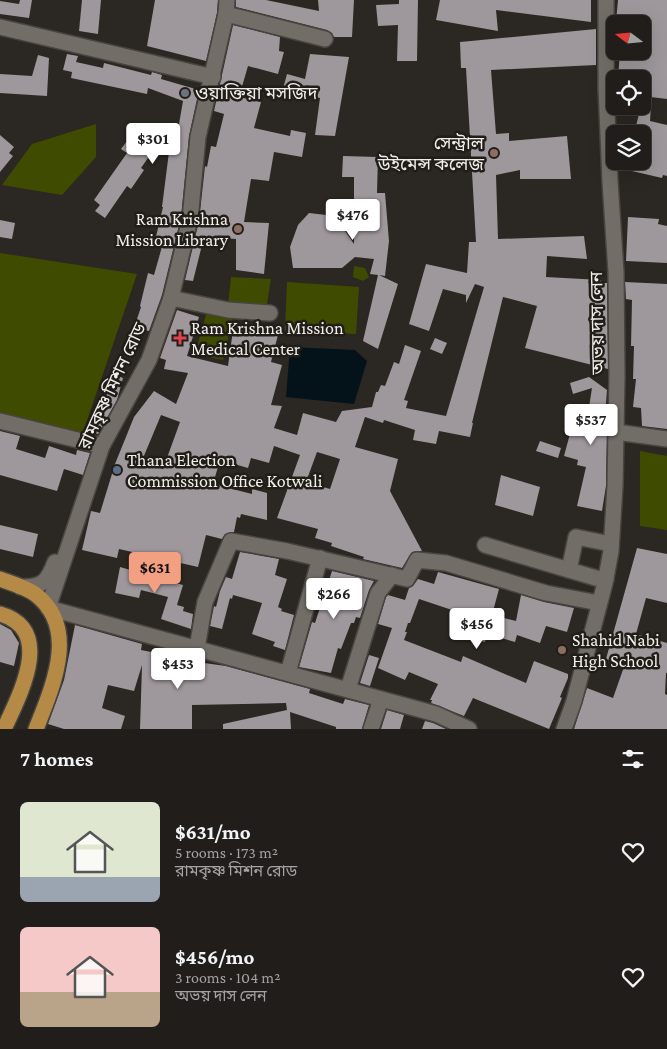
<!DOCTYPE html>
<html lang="en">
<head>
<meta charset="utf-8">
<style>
	body { margin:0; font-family:"Crimson Pro","Noto Sans Bengali",serif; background:#282623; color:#f1f3f6; height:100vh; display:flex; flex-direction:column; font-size:19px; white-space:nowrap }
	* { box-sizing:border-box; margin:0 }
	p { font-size:16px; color:#a2a2a2 }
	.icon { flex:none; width:28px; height:28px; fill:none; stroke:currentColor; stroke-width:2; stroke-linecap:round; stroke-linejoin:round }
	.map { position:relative; height:729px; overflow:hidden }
	.panel { display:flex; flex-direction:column; background:#201d1a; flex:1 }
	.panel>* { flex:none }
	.needle { width:32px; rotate:286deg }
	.controls { position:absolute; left:606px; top:15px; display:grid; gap:10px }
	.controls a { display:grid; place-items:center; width:45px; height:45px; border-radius:8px; background:#201d1a; box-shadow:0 5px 20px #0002,0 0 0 1px #3d3b39; font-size:25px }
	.price { position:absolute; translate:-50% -42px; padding:0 11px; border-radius:5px; background:#fff; color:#222; font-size:16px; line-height:32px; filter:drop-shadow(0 1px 2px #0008) }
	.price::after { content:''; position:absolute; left:50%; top:30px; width:15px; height:11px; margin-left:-8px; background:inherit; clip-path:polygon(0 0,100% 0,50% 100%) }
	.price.active { background:#f39f82; color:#111 }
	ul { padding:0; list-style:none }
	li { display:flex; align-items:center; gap:15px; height:125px; padding:0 20px }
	li span { display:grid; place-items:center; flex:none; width:140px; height:100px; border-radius:8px; color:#555 }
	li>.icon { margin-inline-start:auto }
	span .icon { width:60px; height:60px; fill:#fffc; stroke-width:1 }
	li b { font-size:21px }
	h2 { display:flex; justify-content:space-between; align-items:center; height:60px; padding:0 20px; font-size:21px }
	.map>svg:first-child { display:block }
	.green { fill:#3f4c00 }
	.water { fill:#041319 }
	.building { fill:#9e979b; fill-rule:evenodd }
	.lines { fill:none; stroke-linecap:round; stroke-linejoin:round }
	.minor-casing { stroke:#484541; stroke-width:18 }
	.major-casing { stroke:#484541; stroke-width:18 }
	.minor { stroke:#726d67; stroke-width:15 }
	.major { stroke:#b58a46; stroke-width:15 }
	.worship-dot { fill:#6b7280; stroke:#211d18; stroke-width:2 }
	.education-dot { fill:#8d6e63; stroke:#211d18; stroke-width:2 }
	.health-dot { fill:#e0444e; stroke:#211d18; stroke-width:2 }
	.service-dot { fill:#5c6f8a; stroke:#211d18; stroke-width:2 }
	.labels { text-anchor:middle; stroke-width:5; stroke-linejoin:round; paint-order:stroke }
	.poi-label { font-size:18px; fill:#f0eeea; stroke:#211d18; text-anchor:start }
	.street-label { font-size:18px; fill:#f0eeea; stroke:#211d18 }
</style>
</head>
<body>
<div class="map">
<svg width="667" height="729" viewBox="0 0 667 729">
	<rect width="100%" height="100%" fill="#2b2722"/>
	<g class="green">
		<polygon points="96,124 96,157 62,195 2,185 32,144"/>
		<polygon points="0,253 137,274 82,435 0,414"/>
		<polygon points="354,266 365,268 369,277 363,281 353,277"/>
		<polygon points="231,277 271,279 266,310 228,305"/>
		<polygon points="287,282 359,287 356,334 285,330"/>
		<polygon points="207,311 233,317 223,360 195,354"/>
		<polygon points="640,451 667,456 667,530 640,526"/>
	</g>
	<polygon class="water" points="290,347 355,350 367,361 354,404 286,397"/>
	<g class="building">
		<polygon points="20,0 32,0 29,18 0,14 0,1 19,4"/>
		<polygon points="82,0 101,0 98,34 79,31"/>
		<polygon points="155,0 218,0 217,13 206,61 147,46"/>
		<polygon points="236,0 266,0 319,11 318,0 354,0 352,37 334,37 332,33 327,30 236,7"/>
		<polygon points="399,0 418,0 417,61 397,61 398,25 378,26 376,5 399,4"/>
		<polygon points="440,0 591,0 591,22 496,10 498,31 436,20"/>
		<polygon points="618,0 667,0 667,99 642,96 642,79 618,79 620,51 642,51 642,24 616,21"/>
		<polygon points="233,25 280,37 279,51 284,52 278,74 248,66 239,97 261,102 254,128 290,136 291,130 306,133 302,157 274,152 269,181 251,179 244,222 269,223 264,274 236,270 236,239 204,237 193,281 185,280 199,221 205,166 207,167 211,146 216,147 224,114 214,111"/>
		<path d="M596,29V65L491,70L496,134L509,133V141L567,136L571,179H520V170L496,175L498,239L584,236L587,259L547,256L546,277L601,280V283H607L608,369L525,348L537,306L503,297L472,423H473L470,437L439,431L436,444L413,440L415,430L384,420L383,423L365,417L355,447L398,459L390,491L422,551L412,552L402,568L363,559L364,557L331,546L332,543L315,538L318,529L277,518L300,455L274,446L269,463L251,458L248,468L220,460L213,484L252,494V489L267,493V520L241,514L240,518L237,517L234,532L225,534L222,539L206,535L198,567L119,549L117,558L82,550L91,511L100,513L115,464L134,417L154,391L176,404L188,373L164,369L166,360L160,358L177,310L199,317L187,356L228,366L234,323L278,335L271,362L282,365L271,405L282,406L274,428L297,435L303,413L336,422L342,411L372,407L376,392H378L381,385L385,386L394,362L399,364L405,345L421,351L404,400L408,401L406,408L446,416L484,287L475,284L466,303V295L443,289L429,331L409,324L426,264L467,273L469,242H476L466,68H461L460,42ZM161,415L180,422L163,469L141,463ZM317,452L340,459L330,489L306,482Z"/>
		<polygon points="67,54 78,56 76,62 103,68 104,63 151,75 152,72 162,75 161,79 199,90 189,136 181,217 162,295 149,331 134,328 141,307 140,306 148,273 154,275 163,243 155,241 163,207 162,207 170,144 175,147 183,101 148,88 147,94 71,78 72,72 63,70"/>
		<polygon points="310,54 349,57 335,136 315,135 320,98 299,96 298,100 281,96 287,74 305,79"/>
		<polygon points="38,55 49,58 47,96 0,93 0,74 32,76"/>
		<polygon points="641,106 651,106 650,121 667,125 667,176 663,175 662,178 619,168 619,161 642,161 642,134 634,134"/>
		<polygon points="149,129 162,138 141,168 144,170 131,189 127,186 105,218 95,211 100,205 94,200 127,153 121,149 127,141 132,144 140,134 144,137"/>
		<polygon points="0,135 14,147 9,153 13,156 0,172"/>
		<polygon points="343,156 378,157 377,193 385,193 389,241 385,276 379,275 398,284 378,349 363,341 378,275 370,274 374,259 355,257 342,268 293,268 290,247 298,225 309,213 335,216 354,244 354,177 342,177"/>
		<polygon points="628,217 659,219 658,224 667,226 667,263 626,261"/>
		<polygon points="0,220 15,223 12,239 0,237"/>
		<polygon points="625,282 667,284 667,429 642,426 641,408 633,407 636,379 633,379 634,346 631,346 632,300 626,299"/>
		<polygon points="435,338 447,343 442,354 430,349"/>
		<polygon points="112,374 123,378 117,400 98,434 94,433 100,413 101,414 108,390 106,389"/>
		<polygon points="589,377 607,390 604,429 607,430 606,486 602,511 577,506 586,467 577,465 578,460 564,456 571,430 585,433 592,388 573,394 570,383"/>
		<polygon points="0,431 20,436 16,449 45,458 49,446 76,455 77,450 90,453 83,475 64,469 57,491 0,475"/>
		<polygon points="540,441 561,448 558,458 536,451"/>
		<polygon points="501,475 540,487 533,516 495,505"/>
		<polygon points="0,525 38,534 33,557 0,549"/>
		<polygon points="637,548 667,554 667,603 646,598 636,634 667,643 667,673 666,673 665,694 667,695 667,729 574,729 587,688 613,698 625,664 606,659"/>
		<polygon points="240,552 279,559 275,575 287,579 278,607 282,609 281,611 294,615 285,650 273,646 275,642 252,634 262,603 233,595 232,599 230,598 222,629 210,626 214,606 216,607 220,591 226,577 232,579"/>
		<polygon points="120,567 183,585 177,605 184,607 183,611 193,614 191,629 161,619 168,597 141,590 139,598 115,593"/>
		<polygon points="332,571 374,581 369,590 360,618 356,617 354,623 351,623 341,649 338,648 331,673 299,667 312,622 315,623"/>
		<polygon points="438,572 499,589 492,615 516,621 521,595 544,602 574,608 567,632 546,626 540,643 517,635 515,642 487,634 485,642 462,636 467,615 419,599 410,623 408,623 405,632 407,632 404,640 461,662 463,656 526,683 534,661 568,674 568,678 560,697 562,698 549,729 473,698 464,716 431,703 432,700 430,700 438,684 409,672 405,680 378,668 392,628 378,624 386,597 388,595 405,600 409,588 413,586 418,579 434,584"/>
		<polygon points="0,624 11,630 19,643 14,666 0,662"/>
		<polygon points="75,625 142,644 141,650 182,658 182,660 226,666 310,689 309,693 343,704 345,699 369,705 362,729 336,729 336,727 290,712 291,729 223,729 223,724 287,710 286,703 192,705 192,729 140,729 142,665 134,691 108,685 102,708 125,716 121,729 64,729 48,724 64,680"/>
		<polygon points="369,655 379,658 370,686 360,683"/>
		<polygon points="387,710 404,715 400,729 381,729"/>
		<polygon points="425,721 433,723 446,729 422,729"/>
	</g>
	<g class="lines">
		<defs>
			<g id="minor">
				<polyline points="227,0 226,14 198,137 190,219 171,298 149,360 102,446 48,608 436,714 469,729"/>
				<polyline points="226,14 325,39"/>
				<polyline points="0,27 213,77"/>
				<polyline points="171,298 228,310 270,313"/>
				<polyline points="0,421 102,446"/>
				<polyline points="616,432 667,439"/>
				<polyline points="485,545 569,570 596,578 606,579"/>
				<polyline points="569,570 576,537 611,544"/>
				<path d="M20,587C42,587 47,583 55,562"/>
				<polyline points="197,648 205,602 231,541 287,551 407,579 417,560 446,563 546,593 599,603"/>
				<polyline points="288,673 320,558"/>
				<polyline points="348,689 378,593 392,575"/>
				<polyline points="371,729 381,699"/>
				<polyline points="564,729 574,701 605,583 611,551 615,486 617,376 616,272 610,181 606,88 606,0"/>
			</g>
			<g id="major">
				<path d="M0,579C11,583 25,587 35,594C80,628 52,688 36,729"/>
				<path d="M0,614C55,630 20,694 4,729"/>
			</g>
		</defs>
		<use href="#minor" class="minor-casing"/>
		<use href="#major" class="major-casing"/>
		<use href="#minor" class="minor"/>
		<use href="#major" class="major"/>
	</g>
	<circle class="worship-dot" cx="185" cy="93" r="5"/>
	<g class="education-dot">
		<circle cx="494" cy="153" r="5"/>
		<circle cx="238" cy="229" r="5"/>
		<circle cx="562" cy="650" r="5"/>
	</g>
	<path class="health-dot" d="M177.5 330.5h5v5h5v5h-5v5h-5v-5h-5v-5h5z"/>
	<circle class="service-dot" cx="117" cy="470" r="5"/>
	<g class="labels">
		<g class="poi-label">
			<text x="195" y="99">ওয়াক্তিয়া মসজিদ</text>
			<text x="484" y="149" text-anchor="end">সেন্ট্রাল<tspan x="484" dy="21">উইমেন্স কলেজ</tspan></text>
			<text x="228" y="225" text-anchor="end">Ram Krishna<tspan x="228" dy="21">Mission Library</tspan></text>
			<text x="191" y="334">Ram Krishna Mission<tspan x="191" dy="21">Medical Center</tspan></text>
			<text x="127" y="466">Thana Election<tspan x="127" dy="21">Commission Office Kotwali</tspan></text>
			<text x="572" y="646">Shahid Nabi<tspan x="572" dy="21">High School</tspan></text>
		</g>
		<g class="street-label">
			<text transform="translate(597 323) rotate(-91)" y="6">অভয় দাস লেন</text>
			<text transform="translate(112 386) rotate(-65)" y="6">রামকৃষ্ণ মিশন রোড</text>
		</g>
	</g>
</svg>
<div class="controls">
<a><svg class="needle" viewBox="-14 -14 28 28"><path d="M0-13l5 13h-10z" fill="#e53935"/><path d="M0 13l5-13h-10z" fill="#a2a2a2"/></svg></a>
<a><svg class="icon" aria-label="locate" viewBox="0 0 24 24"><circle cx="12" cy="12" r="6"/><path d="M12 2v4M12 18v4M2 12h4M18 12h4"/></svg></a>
<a><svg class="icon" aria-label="layers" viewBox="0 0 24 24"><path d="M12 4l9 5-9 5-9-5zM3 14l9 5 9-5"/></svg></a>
</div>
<b class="price" style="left:153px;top:165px">$301</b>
<b class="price" style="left:353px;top:241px">$476</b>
<b class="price" style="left:591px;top:446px">$537</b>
<b class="price active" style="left:155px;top:594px">$631</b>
<b class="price" style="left:334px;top:620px">$266</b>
<b class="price" style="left:477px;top:650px">$456</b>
<b class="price" style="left:178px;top:690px">$453</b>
</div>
<section class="panel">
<h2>7 homes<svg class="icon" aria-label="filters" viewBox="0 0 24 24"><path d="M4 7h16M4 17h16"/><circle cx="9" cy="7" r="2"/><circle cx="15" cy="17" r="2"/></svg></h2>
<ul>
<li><span style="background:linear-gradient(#dfe7d0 75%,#9aa5b1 0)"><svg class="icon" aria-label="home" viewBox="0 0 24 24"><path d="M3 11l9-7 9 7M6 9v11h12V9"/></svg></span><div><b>$631/mo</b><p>5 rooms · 173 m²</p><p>রামকৃষ্ণ মিশন রোড</p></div><svg class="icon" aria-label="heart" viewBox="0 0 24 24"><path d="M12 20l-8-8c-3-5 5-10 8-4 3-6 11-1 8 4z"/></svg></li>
<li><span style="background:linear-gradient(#f6c9c9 65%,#b9a48a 0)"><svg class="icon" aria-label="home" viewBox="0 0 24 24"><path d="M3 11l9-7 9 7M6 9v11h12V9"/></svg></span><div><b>$456/mo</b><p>3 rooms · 104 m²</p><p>অভয় দাস লেন</p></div><svg class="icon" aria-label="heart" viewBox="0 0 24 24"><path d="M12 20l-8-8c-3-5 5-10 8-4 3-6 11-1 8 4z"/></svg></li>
</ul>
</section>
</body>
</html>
